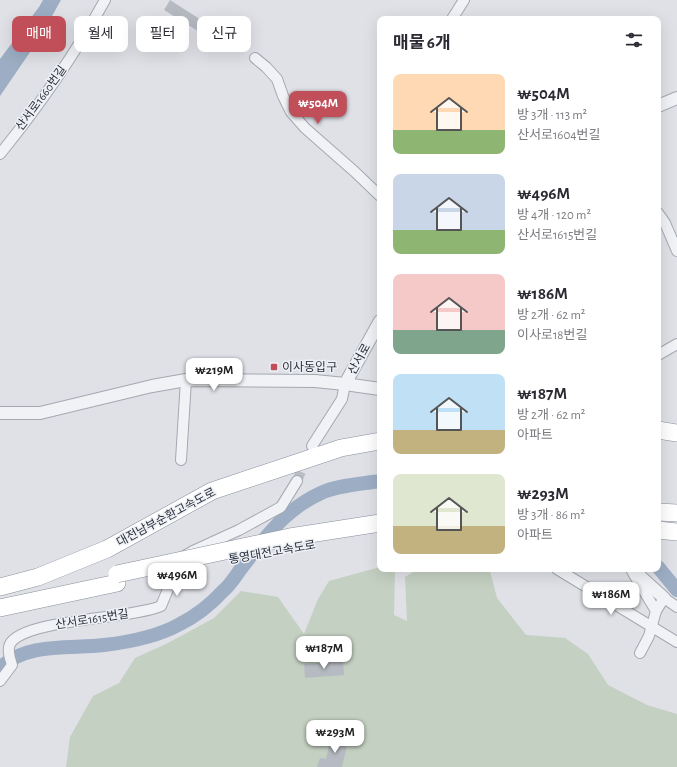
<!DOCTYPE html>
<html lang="ko">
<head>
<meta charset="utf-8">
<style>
	body { margin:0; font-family:"Alegreya Sans","Noto Sans KR",sans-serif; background:#f7f7f7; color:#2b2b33; height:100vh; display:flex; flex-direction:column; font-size:15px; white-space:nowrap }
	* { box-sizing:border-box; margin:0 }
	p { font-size:13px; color:#7c7c81 }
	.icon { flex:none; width:22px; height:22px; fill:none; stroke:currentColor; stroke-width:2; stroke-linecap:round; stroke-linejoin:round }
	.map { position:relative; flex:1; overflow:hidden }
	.sheet { position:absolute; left:377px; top:16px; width:284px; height:556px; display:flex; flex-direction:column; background:#fff; border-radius:8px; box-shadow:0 4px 16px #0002 }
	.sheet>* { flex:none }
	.hud { position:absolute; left:12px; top:16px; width:305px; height:36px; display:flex; gap:8px }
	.price { position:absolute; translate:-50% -34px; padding:0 9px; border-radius:8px; background:#fff; color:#222; font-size:13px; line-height:26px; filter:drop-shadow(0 1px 2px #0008) }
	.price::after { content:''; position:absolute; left:50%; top:24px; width:12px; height:9px; margin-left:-6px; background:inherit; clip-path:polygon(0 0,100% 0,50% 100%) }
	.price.on { background:#c14f5a; color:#fff }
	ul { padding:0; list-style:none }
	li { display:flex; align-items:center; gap:12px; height:100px; padding:0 16px }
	li span { display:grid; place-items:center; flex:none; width:112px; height:80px; border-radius:8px; color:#555 }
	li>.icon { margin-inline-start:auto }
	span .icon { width:48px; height:48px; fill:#fffc; stroke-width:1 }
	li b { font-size:17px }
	h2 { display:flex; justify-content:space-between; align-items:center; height:48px; padding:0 16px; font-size:17px }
	.chip { padding:0 14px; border-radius:8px; background:#fff; box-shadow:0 4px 16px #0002; font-size:14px; line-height:36px }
	.chip.on { background:#c14f5a; color:#fff }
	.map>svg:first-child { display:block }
	.green { fill:#c4d0c1 }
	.water { fill:#9daec4 }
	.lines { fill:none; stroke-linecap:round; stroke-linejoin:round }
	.river { stroke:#9daec4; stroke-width:14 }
	.building { fill:#b6bbc3 }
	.minor-tunnel { stroke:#bbbdc5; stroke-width:10; stroke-dasharray:10 5; stroke-linecap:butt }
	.minor-casing { stroke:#a5a8b0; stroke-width:12 }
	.tertiary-casing { stroke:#a5a8b0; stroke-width:14 }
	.motorway-casing { stroke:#888f9c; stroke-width:18 }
	.minor { stroke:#f1f2f5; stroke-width:10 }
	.tertiary { stroke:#f1f2f5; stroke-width:12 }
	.motorway { stroke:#fff; stroke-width:17 }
	.motorway-bridge-casing { stroke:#888f9c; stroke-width:18; stroke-linecap:butt }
	.motorway-bridge { stroke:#fff; stroke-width:17 }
	.poi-dot { fill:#c14f5a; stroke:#eef0f4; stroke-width:1.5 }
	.labels { text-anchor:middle; stroke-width:3; stroke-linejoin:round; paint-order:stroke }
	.street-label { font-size:12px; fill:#292f3c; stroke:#eef0f4 }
	.poi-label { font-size:12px; fill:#292f3c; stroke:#eef0f4; text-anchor:start }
</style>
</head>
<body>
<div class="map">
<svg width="677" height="767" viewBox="0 0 677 767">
	<rect width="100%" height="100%" fill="#dfe1e7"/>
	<polygon class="green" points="380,567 380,569 395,569 394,615 407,621 405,577 418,569 487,569 490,571 497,598 526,635 565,638 588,654 608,685 647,705 677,714 677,767 66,767 70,737 93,696 119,683 135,658 168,643 214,618 241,591 278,597 304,634 318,599 329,581"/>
	<polygon class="water" points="43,0 61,0 39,39 0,96 0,59 39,7"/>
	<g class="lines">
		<g class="river">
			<polyline points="658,567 677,590"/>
			<path d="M0,668C27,642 70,649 104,645C130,642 157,637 180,624C196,616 211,604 223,591C230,585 235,577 240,570C263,540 285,509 321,493C338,485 361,484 380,481"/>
		</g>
	</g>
	<g class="building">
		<polygon points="170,0 212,27 206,36 164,10"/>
		<polygon points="343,661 344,675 305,678 304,664"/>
		<polygon points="331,736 348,741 342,767 317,767 320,758 326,759"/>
	</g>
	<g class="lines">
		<polyline class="minor-tunnel" points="297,481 306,459"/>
		<defs>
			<g id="minor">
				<polyline points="452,19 464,0"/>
				<polyline points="255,58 266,67 277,79 283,96 291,112 305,128 355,172 380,196"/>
				<path d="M0,154C39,106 75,54 105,0"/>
				<polyline points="658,213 665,223 677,251"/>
				<polyline points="658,355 677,344"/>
				<polyline points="312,446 342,399 345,384"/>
				<polyline points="181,460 186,380"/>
				<polyline points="557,569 677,642"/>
				<polyline points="633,573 656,611"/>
				<polyline points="640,653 649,636 656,611 664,598 677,607"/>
				<path d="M0,681L12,665C10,659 7,650 10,644C24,619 132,619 161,606L181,558L193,551L239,530L281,507L297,481"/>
			</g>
			<g id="tertiary">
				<polyline points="658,106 677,98"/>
				<polyline points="345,384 380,389"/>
				<polyline points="0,413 40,413 152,386 186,380 315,381 345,384 380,321"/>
				<polyline points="632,569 664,598"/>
			</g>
			<g id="motorway">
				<polyline points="658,430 677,433"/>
				<polyline points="658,512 677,513"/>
				<polyline points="658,530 677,532"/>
				<polyline points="0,587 38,577 107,549 212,491 341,448 380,441"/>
				<polyline points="0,608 117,583"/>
			</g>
		</defs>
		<use href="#minor" class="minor-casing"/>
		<use href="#tertiary" class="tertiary-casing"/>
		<use href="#motorway" class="motorway-casing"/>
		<use href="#minor" class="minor"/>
		<use href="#tertiary" class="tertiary"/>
		<use href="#motorway" class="motorway"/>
		<defs>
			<polyline id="motorway-bridge" points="117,574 290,537 380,523"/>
		</defs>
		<use href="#motorway-bridge" class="motorway-bridge-casing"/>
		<use href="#motorway-bridge" class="motorway-bridge"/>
	</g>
	<rect class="poi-dot" x="270" y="363" width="8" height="8" rx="2"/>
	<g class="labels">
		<g class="street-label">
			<text transform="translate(41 98) rotate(-54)" y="4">산서로1660번길</text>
			<text transform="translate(359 359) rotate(-61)" y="4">산서로</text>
			<text transform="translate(166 517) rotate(-28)" y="4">대전남부순환고속도로</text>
			<text transform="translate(272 552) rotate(-10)" y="4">통영대전고속도로</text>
			<text transform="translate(92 619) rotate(-9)" y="4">산서로1615번길</text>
		</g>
		<g class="poi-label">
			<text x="282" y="371">이사동입구</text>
		</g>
	</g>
</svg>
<b class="price on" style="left:318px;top:125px">₩504M</b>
<b class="price" style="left:214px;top:392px">₩219M</b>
<b class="price" style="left:177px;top:597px">₩496M</b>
<b class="price" style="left:611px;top:616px">₩186M</b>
<b class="price" style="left:324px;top:670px">₩187M</b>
<b class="price" style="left:335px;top:754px">₩293M</b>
<div class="hud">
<a class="chip on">매매</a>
<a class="chip">월세</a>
<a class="chip">필터</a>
<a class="chip">신규</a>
</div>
<section class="sheet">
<h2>매물 6개<svg class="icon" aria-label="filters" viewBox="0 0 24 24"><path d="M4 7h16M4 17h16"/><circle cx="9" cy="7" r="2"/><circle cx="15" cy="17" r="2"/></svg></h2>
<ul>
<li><span style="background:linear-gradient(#ffd9b3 70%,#8fb573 0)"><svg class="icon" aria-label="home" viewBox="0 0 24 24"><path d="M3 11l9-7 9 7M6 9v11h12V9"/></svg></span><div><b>₩504M</b><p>방 3개 · 113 m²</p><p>산서로1604번길</p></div></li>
<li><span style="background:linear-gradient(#c9d6e8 70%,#8fb573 0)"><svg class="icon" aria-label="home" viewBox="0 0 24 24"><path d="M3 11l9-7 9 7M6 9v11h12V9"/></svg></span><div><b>₩496M</b><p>방 4개 · 120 m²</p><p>산서로1615번길</p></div></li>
<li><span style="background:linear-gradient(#f6c9c9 70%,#7fa58c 0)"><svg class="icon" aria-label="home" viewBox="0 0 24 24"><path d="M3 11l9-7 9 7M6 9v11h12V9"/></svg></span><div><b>₩186M</b><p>방 2개 · 62 m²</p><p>이사로18번길</p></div></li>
<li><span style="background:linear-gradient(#bfe0f5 70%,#c2b280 0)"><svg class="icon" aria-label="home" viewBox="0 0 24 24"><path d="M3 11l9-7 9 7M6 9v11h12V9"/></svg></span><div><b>₩187M</b><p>방 2개 · 62 m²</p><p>아파트</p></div></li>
<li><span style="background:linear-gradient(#dfe7d0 65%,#c2b280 0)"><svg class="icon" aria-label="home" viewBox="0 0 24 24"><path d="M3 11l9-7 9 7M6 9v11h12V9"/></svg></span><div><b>₩293M</b><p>방 3개 · 86 m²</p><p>아파트</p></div></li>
</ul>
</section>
</div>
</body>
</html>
